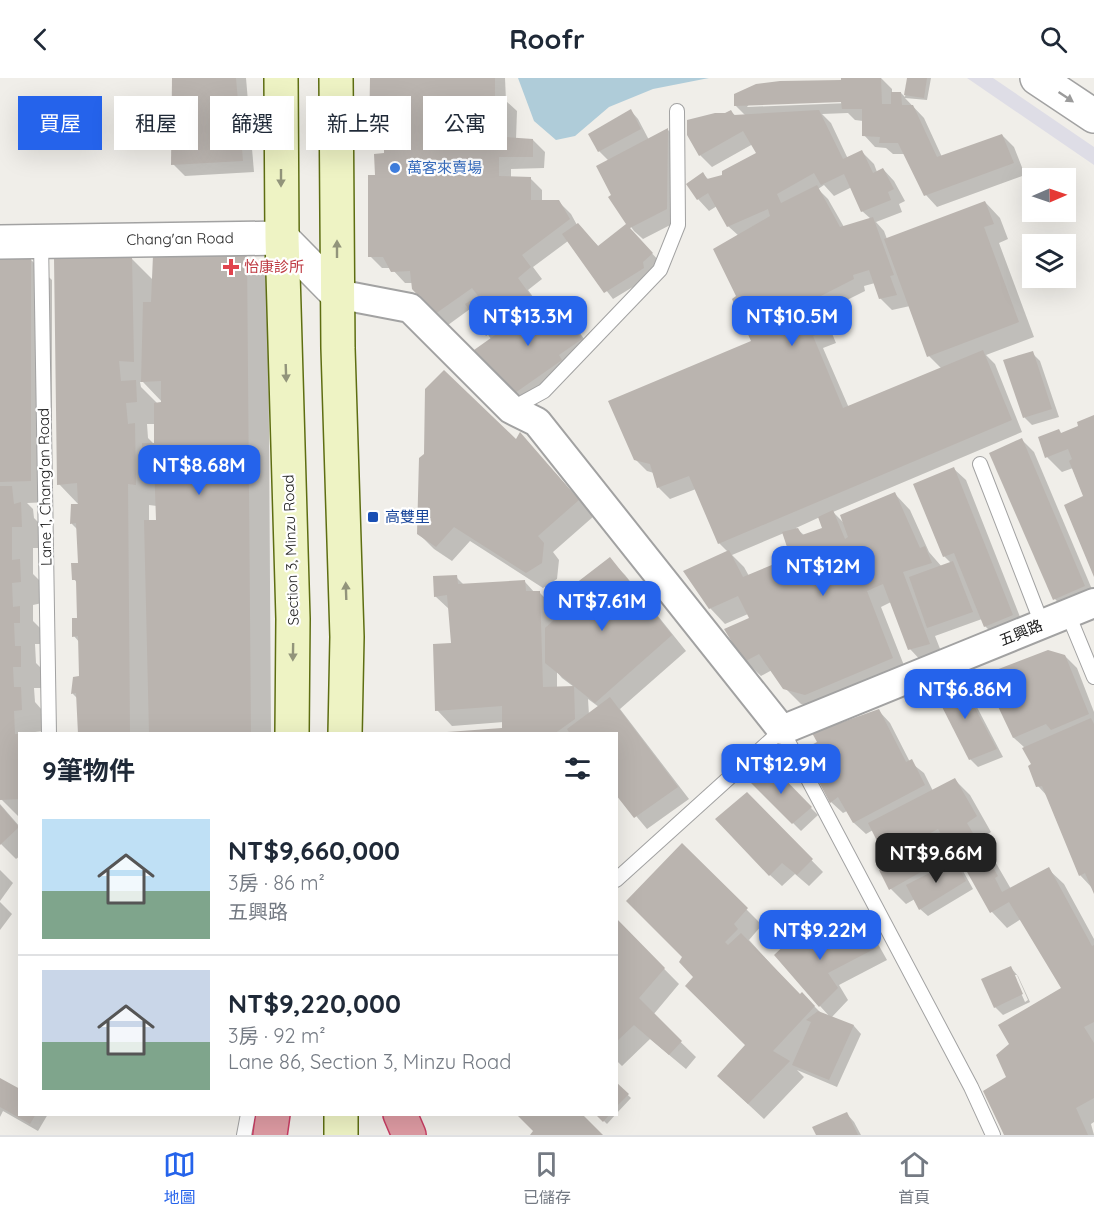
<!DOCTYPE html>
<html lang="zh-TW">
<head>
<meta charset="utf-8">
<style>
	body { margin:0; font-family:Quicksand,"Noto Sans TC",sans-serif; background:#f6f6f7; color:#1f2937; height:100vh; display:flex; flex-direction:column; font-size:22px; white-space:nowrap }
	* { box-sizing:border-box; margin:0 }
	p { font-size:20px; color:#747a83 }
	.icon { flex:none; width:33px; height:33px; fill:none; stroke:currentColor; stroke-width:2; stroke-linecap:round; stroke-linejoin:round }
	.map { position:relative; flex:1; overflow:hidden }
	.details { position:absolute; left:18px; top:654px; width:600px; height:384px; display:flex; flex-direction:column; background:#fff; border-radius:0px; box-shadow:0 6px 24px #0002 }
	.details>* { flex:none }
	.banner { position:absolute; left:18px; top:18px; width:600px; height:54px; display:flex; gap:12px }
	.needle { width:39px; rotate:88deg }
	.fabs { position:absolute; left:1022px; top:90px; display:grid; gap:12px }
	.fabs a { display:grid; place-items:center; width:54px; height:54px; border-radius:0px; background:#fff; box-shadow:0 6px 24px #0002; font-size:30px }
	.price { position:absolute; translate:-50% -51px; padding:0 14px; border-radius:12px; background:#2563eb; color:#fff; font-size:20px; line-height:39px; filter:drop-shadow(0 2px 3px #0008) }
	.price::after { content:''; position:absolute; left:50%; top:36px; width:18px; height:14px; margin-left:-9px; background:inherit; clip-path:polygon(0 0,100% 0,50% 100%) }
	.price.current { background:#222; color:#fff }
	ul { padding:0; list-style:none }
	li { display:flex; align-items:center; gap:18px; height:150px; padding:0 24px }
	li+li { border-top:2px solid #e0e1e3 }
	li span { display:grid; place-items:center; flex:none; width:168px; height:120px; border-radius:0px; color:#555 }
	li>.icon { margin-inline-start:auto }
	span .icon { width:72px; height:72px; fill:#fffc; stroke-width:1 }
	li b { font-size:26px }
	h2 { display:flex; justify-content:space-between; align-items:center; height:72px; padding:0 24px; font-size:26px }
	.tag { padding:0 21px; border-radius:0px; background:#fff; box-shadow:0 6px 24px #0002; font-size:21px; line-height:54px }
	.tag.current { background:#2563eb; color:#fff }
	header { display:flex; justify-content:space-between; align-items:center; height:78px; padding:0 24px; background:#fff; font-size:27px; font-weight:700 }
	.tab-bar { display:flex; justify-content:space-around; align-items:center; height:84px; border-top:2px solid #e0e1e3; background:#fff; font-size:16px; color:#747a83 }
	.tab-bar a { display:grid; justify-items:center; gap:3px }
	.tab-bar .current { color:#2563eb }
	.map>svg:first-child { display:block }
	.plaza { fill:#dedde6 }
	.water { fill:#afccd9 }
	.shadow { fill:#0003; fill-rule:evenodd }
	.building { fill:#bab4af }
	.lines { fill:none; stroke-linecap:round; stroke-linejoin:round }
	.service-casing { stroke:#a2a2a2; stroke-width:16 }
	.minor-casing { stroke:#a2a2a2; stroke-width:32 }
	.tertiary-casing { stroke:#a2a2a2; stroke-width:36 }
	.secondary-casing { stroke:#5e6e12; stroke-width:36 }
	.motorway-casing { stroke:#c83d63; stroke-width:36 }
	.service { stroke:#fff; stroke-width:14 }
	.minor { stroke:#fff; stroke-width:28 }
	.tertiary { stroke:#fff; stroke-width:33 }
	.secondary { stroke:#eef3c4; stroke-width:33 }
	.motorway { stroke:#de9ba3; stroke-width:33 }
	.oneway { fill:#9b9b9b }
	.oneway2 { fill:#92947b }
	.shop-dot { fill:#3f7fe0; stroke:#fff; stroke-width:2 }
	.health-dot { fill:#e0444e; stroke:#fff; stroke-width:2 }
	.transit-dot { fill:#1a4fb4; stroke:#fff; stroke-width:2 }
	.labels { text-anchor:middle; stroke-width:4.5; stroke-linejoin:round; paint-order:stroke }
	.shop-label { font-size:15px; fill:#366cbe; stroke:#fff; text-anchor:start }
	.street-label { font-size:15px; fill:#212121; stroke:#fff }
	.health-label { font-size:15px; fill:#be3a42; stroke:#fff; text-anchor:start }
	.transit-label { font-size:15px; fill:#164399; stroke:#fff; text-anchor:start }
</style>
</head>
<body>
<header><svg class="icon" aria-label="back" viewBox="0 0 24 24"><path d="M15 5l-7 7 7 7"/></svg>Roofr<svg class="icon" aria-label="search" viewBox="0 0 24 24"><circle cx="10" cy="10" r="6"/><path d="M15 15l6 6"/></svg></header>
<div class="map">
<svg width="1094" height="1057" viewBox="0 0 1094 1057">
	<rect width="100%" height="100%" fill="#f0eee9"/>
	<polygon class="plaza" points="967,0 993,0 1094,69 1094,87"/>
	<polygon class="water" points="518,0 709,0 653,11 609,29 575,58 556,62 534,43"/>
	<g class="shadow">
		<polygon points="174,0 246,0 254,94 185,98 173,86"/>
		<polygon points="371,0 505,0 506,23 517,33 516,61 533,62 545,74 544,90 511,91 511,100 530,100 542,112 542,124 559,124 571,136 577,147 599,169 633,155 660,184 650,192 651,198 613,221 568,163 533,189 542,201 528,212 539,227 550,220 562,231 593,273 570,290 573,294 528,326 510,320 491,261 470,231 448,247 436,235 413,205 405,205 391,190 382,190 370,178 376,98 386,77 386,68 382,68 370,56"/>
		<path d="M843,0H881L892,11V16L901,15L905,19L908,0H931L927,22L905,20L924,40L942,79L1002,57L1014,69L1025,97L937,129L926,117L906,76H893L886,70L875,69L864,57L863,43L855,42L848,35L822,36L831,45L848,81L862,74L874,86L877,94L883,91L894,103L905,123L899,126L902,134L876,144L884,153L887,161L985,124L1000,140L1008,161L999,165L1034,259L986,277L995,286L1022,354L833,434L845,446L895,416L910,432L929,474L942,489L951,485L944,478L954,391L966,402L1024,549L997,560L985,548L982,541L935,558L944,581L925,587L910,571L891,524L881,529L907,595L821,632L801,626L785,610L772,592L761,598L745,583L751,541L748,536L725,546L710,530L728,474L719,465L696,411L670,421L658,409L654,395L647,393L635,381L753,264L738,218L739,158L728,148L717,128L709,133L698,121L703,96L709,102L723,99L759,75L753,66L712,89L700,77L726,37L731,34L736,38H746L735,27L842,3ZM849,22V25L747,29L750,25ZM824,107L834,118L852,109L862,133L871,141L844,149L828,121L818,111ZM875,205L880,220L892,232L910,228L929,278L942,291L849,330L823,270L836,265L823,234L865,213L864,208ZM820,439L824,451L805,458L796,450ZM784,455L789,470L781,485L749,498L744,489L732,477Z"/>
		<polygon points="631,33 638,41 649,62 668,52 679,63 678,143 643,161 634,153 610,119 613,117 609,83 599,73"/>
		<path d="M246,177L268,199L271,656H78V621L73,616L74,600H81L80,565L74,558L79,542L78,506L74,501L79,486L78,452L72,446V427L80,428L59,406L132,181L153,202ZM140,304H143L164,326H158L141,309ZM147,346H155V367L148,360ZM149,427L157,428L158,443L149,444Z"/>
		<polygon points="30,181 52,202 52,424 27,425 33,431 34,440 42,448 43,470 33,470 33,496 41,504 42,525 33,527 33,543 41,551 41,566 35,566 36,585 42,591 42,610 34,610 35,624 42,632 43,653 20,656 20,740 1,721 0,715 0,182"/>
		<polygon points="1032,275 1040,283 1059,339 1032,347 1025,340 1005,283"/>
		<polygon points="1094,339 1094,495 1085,418 1073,390 1062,394 1047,379 1062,356 1080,348"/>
		<polygon points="521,357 594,438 553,474 559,482 557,501 543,510 470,463 452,483 434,471 418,455 516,363"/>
		<polygon points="1022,362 1034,374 1094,516 1066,533 1055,521"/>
		<path d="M609,481L625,497L686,573L620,631L689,721L647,751L616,714V656H443L504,651V644L452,648L437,632L452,566L450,532L435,518L456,499L464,507L525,504L535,515H540L555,530V543L568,531ZM557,594L562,600L574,609L557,610ZM588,621L599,629L589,637Z"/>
		<polygon points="1065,578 1077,590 1094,634 1094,812 1080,797 1048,719 1038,708 1033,687 1025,670 1014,660 985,597"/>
		<polygon points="960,604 968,612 1003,679 978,689 970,681"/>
		<polygon points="879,633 890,645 910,684 924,695 933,713 955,702 970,717 991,754 982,761 1011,811 1048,791 1064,806 1094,861 1094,1044 1091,1046 1094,1057 1006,1057 1011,966 1063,911 1021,841 1007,850 992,834 967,791 963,793 973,811 928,838 920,831 915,821 906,826 891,811 894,785 887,778 873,752 866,756 854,745 847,733 843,735 831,724"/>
		<polygon points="770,689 818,737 801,753 753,705"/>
		<polygon points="747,716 823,794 809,808 795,796 782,808 770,797"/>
		<polygon points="0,726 20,749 20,778 16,781 0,765"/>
		<polygon points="682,767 762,847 749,862 800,918 802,916 822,936 854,948 861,956 837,1009 797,992 804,999 764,1041 735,1014 747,967 695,899 684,879"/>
		<polygon points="0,792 13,805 0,823"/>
		<polygon points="0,824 12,836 0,852"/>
		<polygon points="616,842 679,906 653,937 696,979 686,991 650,961 622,988 616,982"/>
		<polygon points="806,849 817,860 824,873 866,854 878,866 887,882 839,907 848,922 831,940 820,928"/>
		<path d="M1011,890L1018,898L1030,924L1003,937L995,929ZM1013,897H1017L1028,922L1025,924Z"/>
		<polygon points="0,1002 20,1036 48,1036 38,1053 3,1033 0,1039"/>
		<polygon points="616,1006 631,1020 616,1036"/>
		<polygon points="597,1036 616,1036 607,1046"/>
		<polygon points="847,1036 854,1044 861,1057 817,1057"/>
	</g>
	<g class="building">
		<polygon points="172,0 236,0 243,83 171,87"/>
		<polygon points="370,0 495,0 495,18 506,20 505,59 533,61 533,79 499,79 499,98 531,99 531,122 559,122 570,141 522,177 531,189 518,200 534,222 486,258 465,226 478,218 472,210 435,236 412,211 410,193 391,194 383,179 368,179 368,97 375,97 374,76 384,75 384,56 369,57"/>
		<polygon points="841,0 881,0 882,26 891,26 891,14 901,14 902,27 913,27 937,79 1002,56 1014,85 924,118 898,65 879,65 880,59 862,58 862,31 842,31 841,24 734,28 734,16 756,6 780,3 841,2"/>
		<polygon points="907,0 927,0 924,20 904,17"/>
		<polygon points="631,31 641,51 598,74 588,56"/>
		<polygon points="731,32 734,37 819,32 843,81 862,72 873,95 883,90 894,111 888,114 891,122 861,134 844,96 821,107 814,95 777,116 781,125 817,107 840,149 873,139 894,197 890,198 897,217 879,221 869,192 853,197 854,201 813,222 826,253 813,258 843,330 983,272 1012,342 718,466 689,398 657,410 650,386 634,382 608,323 751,263 732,221 736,218 713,171 770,138 768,131 727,149 708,115 697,122 686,106 703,94 707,101 722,97 722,93 756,75 743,53 699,78 687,57 687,42 715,35 725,35"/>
		<polygon points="668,50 667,131 630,150 653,175 643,184 644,190 604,215 562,156 578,145 598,168 626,146 608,119 611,117 596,88"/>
		<polygon points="985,123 994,146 984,149 1019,244 927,279 884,161"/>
		<polygon points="247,175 251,656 149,656 144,442 156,442 154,383 142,384 142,365 154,365 154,325 161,324 161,303 141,304 143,224 151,224 153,177"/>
		<polygon points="31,179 31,403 0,404 0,180"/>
		<polygon points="132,179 134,284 119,283 121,303 136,302 137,324 126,325 128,346 135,345 136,407 128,406 130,656 78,656 76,615 71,616 73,599 79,598 78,558 72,559 72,540 77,540 76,502 72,502 71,485 78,485 76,445 70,446 71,426 78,426 77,405 57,407 54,180"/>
		<polygon points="550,218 582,261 559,277 562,282 515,315 497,309 474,272"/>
		<polygon points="1033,273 1052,331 1023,340 1003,282"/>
		<polygon points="444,292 516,361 520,354 579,422 538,458 544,465 542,485 526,495 454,449 436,469 417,456 419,380 424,376 425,311"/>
		<polygon points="1094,337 1094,499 1064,427 1083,418 1069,383 1072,381 1068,371 1045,380 1038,359 1059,351 1061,355 1078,348 1077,344"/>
		<polygon points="1022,360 1085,508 1053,522 989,375"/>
		<polygon points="954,389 1013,537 984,549 954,475 943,479 913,406"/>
		<polygon points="0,408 12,408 14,426 21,424 22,449 12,449 12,482 20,481 21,504 12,505 13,529 20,528 20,545 14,545 15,568 21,568 21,589 13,589 14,609 21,609 22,632 14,633 15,656 20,656 20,721 0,722"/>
		<polygon points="895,414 920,470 925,468 932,485 903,494 930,566 908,572 883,506 867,513 893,580 805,617 783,611 759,576 744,584 724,551 749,540 738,518 709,531 683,493 729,472 743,499 779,484 777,472 787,469 782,454 798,450 802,457 822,450 818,439 833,432 845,461 848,459 840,437"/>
		<polygon points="610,479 672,557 595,625 545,585 545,550 566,531 558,519"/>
		<polygon points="953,483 973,534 927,550 909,499"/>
		<polygon points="457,497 458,506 525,502 526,513 540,513 543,609 574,608 575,641 554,656 447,656 447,654 502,650 502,628 435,633 433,566 451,565 447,517 434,519 433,498"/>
		<polygon points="1048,572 1065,577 1089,636 1051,652 1046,646 1013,660 983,597"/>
		<polygon points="960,602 997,671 969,682 933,611"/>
		<polygon points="610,619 678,709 634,740 616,717 616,656 570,656 567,651"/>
		<polygon points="879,631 906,684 912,681 925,707 853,745 838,719 830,725 802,672 817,664 812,655"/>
		<polygon points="1091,640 1094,646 1094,816 1085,795 1079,798 1042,708 1036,709 1028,688 1031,686 1022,670"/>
		<polygon points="771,687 812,729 792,746 751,705"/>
		<polygon points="955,700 977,738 967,745 998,798 995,800 1002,814 1049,789 1092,868 1094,867 1094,944 1084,949 1094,965 1094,1020 1076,1030 1088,1057 1004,1057 983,1013 1006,999 996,977 1009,966 998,947 1061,910 1009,824 990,835 948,760 943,762 951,777 889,812 879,792 941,756 938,751 885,779 868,745"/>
		<polygon points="747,714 813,781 797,797 782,785 769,798 715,741"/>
		<polygon points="0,727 19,749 0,767"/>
		<polygon points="682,765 748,830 734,846 738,851 725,864 728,867 741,855 800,916 802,914 815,928 773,973 790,983 748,1026 717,998 745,967 685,908 693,899 679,884 682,879 626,823"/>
		<polygon points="955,782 966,803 919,832 906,807"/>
		<polygon points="616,840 665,890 639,920 682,963 669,977 634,947 616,964"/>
		<polygon points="806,847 819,873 867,852 876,870 828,895 838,910 819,929 774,877"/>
		<polygon points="1011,888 1023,916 994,930 981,901"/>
		<polygon points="818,933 854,947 829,1002 792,987 811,944 806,942"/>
		<polygon points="0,1000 20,1011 20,1036 36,1036 30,1046 0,1029"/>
		<polygon points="616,1004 629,1016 616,1029"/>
		<polygon points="847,1034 858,1057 816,1057 812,1049"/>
		<polygon points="516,1036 582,1036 603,1057 530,1057 533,1053"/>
		<polygon points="595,1036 610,1036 603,1044"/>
	</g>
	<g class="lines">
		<defs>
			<g id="service">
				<polyline points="41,163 49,656"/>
				<polyline points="511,331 544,313 660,192 678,147 677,33"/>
				<polyline points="980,386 1042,546"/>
				<polyline points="1068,536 1094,599"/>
				<polyline points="616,802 782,652 971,1009 993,1057"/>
				<polyline points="244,1057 248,1036"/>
			</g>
			<polyline id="minor" points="337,216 410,230 511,331 537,344 782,652 1094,525"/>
			<g id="tertiary">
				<polyline points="1037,0 1094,38"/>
				<polyline points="0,164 282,160 337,216"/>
			</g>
			<g id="secondary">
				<polyline points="281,0 282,160 293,541 292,656"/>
				<polyline points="336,0 338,270 347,559 345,656"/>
				<polyline points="341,1036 341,1057"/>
			</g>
			<g id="motorway">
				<polyline points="400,1036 409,1057"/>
				<polyline points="270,1057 273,1036"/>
			</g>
		</defs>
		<use href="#service" class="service-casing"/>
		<use href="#minor" class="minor-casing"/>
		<use href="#tertiary" class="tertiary-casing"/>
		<use href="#secondary" class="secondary-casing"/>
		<use href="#motorway" class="motorway-casing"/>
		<use href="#service" class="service"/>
		<use href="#minor" class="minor"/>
		<use href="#tertiary" class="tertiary"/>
		<use href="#secondary" class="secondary"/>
		<use href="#motorway" class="motorway"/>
	</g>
	<defs><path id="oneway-solid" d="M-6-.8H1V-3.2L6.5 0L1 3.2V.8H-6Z" transform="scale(1.5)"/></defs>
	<use class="oneway" href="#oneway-solid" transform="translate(1066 19) rotate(34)"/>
	<g class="oneway2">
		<use href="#oneway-solid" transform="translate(281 100) rotate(90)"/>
		<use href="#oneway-solid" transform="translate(337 171) rotate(-90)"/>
		<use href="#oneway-solid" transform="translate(286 295) rotate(88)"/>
		<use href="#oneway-solid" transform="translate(346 513) rotate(-92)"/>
		<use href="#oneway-solid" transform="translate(293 574) rotate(91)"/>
	</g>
	<circle class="shop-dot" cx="395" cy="90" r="6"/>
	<path class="health-dot" d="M228 180h6v6h6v6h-6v6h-6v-6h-6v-6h6z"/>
	<rect class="transit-dot" x="367" y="433" width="12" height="12" rx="3"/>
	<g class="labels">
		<g class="shop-label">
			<text x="407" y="95">萬客來賣場</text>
		</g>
		<g class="street-label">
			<text transform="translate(180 161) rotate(-1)" y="5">Chang'an Road</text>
			<text transform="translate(45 409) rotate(-91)" y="5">Lane 1, Chang'an Road</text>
			<text transform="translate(291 472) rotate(-92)" y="5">Section 3, Minzu Road</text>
			<text transform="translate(1021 555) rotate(-22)" y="5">五興路</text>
		</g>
		<g class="health-label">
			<text x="244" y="194">怡康診所</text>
		</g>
		<g class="transit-label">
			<text x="385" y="444">高雙里</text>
		</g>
	</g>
</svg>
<div class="fabs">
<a><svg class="needle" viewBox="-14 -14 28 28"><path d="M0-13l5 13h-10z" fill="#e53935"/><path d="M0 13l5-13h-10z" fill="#747a83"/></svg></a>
<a><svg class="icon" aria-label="layers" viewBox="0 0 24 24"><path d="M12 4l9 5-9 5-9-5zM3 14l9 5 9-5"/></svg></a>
</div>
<b class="price" style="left:528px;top:269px">NT$13.3M</b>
<b class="price" style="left:792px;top:269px">NT$10.5M</b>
<b class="price" style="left:199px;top:418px">NT$8.68M</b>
<b class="price" style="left:823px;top:519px">NT$12M</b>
<b class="price" style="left:602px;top:554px">NT$7.61M</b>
<b class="price" style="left:965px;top:642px">NT$6.86M</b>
<b class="price" style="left:781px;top:717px">NT$12.9M</b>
<b class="price current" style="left:936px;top:806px">NT$9.66M</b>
<b class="price" style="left:820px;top:883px">NT$9.22M</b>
<div class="banner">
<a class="tag current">買屋</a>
<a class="tag">租屋</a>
<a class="tag">篩選</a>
<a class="tag">新上架</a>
<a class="tag">公寓</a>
</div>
<section class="details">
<h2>9筆物件<svg class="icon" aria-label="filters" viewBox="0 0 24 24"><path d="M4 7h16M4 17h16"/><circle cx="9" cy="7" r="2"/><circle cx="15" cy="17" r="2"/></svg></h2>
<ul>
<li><span style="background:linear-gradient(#bfe0f5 60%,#7fa58c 0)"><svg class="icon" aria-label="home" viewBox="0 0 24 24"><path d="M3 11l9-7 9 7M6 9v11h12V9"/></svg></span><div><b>NT$9,660,000</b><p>3房 · 86 m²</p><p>五興路</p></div></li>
<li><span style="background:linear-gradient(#c9d6e8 60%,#7fa58c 0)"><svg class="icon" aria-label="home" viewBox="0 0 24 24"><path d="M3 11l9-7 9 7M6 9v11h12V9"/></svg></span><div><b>NT$9,220,000</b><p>3房 · 92 m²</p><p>Lane 86, Section 3, Minzu Road</p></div></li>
</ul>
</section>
</div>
<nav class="tab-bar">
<a class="current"><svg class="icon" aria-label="map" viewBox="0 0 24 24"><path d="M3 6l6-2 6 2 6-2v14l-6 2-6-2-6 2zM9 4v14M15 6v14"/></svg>地圖</a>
<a><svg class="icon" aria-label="saved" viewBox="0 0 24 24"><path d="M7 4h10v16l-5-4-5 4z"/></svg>已儲存</a>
<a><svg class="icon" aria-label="home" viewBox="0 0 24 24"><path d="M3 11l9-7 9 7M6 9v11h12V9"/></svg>首頁</a>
</nav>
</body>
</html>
